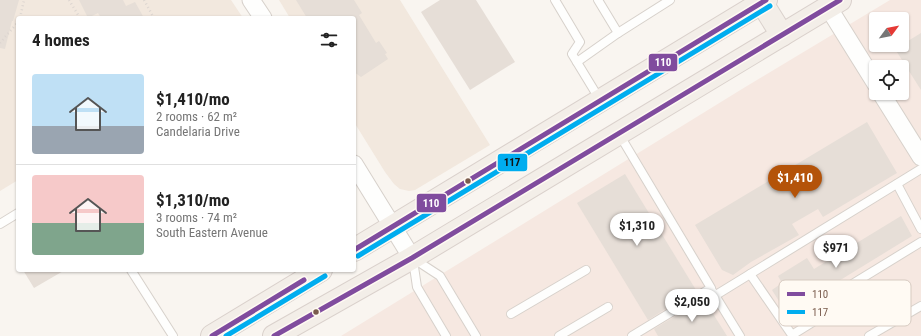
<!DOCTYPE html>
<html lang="en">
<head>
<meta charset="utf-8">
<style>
	body { margin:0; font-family:"Roboto Condensed",sans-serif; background:#f6f6f6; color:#222; height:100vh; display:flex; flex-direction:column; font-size:15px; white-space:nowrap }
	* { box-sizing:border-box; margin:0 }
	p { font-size:13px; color:#767676 }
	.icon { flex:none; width:22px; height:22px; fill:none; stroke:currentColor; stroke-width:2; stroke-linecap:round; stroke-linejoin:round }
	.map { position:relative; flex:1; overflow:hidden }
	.side { position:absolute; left:16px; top:16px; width:340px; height:256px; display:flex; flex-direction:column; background:#fff; border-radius:4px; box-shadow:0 1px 3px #0004 }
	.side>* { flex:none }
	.needle { width:26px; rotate:58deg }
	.controls { position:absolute; left:869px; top:12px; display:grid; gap:8px }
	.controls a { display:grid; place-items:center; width:40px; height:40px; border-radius:4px; background:#fff; box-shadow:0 1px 3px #0004; font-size:20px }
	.price { position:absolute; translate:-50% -34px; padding:0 9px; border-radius:14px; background:#fff; color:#222; font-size:13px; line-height:26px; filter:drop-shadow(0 1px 2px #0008) }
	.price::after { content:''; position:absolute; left:50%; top:24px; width:12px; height:9px; margin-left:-6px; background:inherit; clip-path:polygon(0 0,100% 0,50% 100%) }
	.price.current { background:#b45309; color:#fff }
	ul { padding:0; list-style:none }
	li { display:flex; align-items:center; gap:12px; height:100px; padding:0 16px }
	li+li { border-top:1px solid #e0e0e0 }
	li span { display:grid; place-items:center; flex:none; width:112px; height:80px; border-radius:4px; color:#555 }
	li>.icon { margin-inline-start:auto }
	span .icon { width:48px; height:48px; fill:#fffc; stroke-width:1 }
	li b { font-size:17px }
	h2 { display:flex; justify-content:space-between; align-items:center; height:48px; padding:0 16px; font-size:17px }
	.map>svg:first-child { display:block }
	.residential { fill:#f2e8de }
	.commercial { fill:#f6e8e1; fill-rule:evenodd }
	.building { fill:#e6ded7 }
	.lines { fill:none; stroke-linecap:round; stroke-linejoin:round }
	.service-casing { stroke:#d7d1cb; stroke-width:10 }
	.minor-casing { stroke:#d7d1cb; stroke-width:19 }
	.primary-casing { stroke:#dad1cc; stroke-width:24 }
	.path { stroke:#dcd5d0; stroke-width:2.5; stroke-dasharray:1 3; stroke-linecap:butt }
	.service { stroke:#fefefd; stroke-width:8 }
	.minor { stroke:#fefefd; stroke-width:17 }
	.primary { stroke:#f3eee8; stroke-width:22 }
	.bus-1-casing { stroke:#fffaf3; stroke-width:8 }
	.bus-2-casing { stroke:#fffaf3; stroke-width:8 }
	.bus-1 { stroke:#804c9e; stroke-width:5 }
	.bus-2 { stroke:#00adef; stroke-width:5 }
	.bus-dot { fill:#7a5c4d; stroke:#fffaf3; stroke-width:1.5 }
	.key { fill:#fffaf3; stroke:#d7cbc1; stroke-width:1 }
	.key-label { font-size:11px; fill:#7a5c4d }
	.line-badge { stroke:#fffaf3; stroke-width:1.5 }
	.badge-label { font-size:11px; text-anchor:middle; font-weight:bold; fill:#fff }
	.pale-badge-label { font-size:11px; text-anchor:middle; font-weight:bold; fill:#111 }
</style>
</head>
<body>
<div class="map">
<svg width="921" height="336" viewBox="0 0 921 336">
	<rect width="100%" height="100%" fill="#f9f5f0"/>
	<g class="residential">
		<polygon points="0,0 231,0 243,18 18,18 18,180 0,191"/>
		<polygon points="279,0 400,0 490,145 415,190 409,191 400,189 394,184 385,172 354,122 354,18 290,18"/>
	</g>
	<path class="commercial" d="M890,0H921V336H341L742,89ZM876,19H902V45H876ZM876,67H902V93H876Z"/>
	<g class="building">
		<polygon points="0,0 19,0 13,21 12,21 5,49 0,48"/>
		<polygon points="79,0 123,0 126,6 135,2 144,18 101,18 98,13 88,18"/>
		<polygon points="296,0 354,0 362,13 359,15 376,43 379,41 387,53 385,54 388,59 361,77 354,72 354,18 307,18"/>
		<polygon points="440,0 476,0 515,62 470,90 421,12"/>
		<polygon points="921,33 921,90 895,49"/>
		<polygon points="867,122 897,173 823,217 818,209 792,224 799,235 751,262 733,275 722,270 695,225"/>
		<polygon points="625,174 696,290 648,320 577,203"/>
		<polygon points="901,216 912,236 829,287 834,296 799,317 790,301 782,306 772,290 782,283 778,276 807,258 814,269"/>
		<polygon points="23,270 65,270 34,288"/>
		<polygon points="702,300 704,302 705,301 727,336 658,336 654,329"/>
	</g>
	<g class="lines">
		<defs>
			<g id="service">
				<polyline points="555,0 580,42 572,54 600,100"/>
				<polyline points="598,0 618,33"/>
				<polyline points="577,62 618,33 670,0"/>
				<polyline points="619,134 711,288 632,336"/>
				<polyline points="897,184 921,229"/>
				<polyline points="0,224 18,213"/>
				<polyline points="414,259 440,276 476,336"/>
				<polyline points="413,260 417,287 446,336"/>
				<polyline points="131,270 173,336"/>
				<polyline points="750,274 792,335 837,307 841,291 921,242"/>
				<polyline points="713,292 740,336"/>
				<polyline points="716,295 921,169"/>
				<polyline points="511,314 586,270"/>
				<polyline points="559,336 608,307"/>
				<polyline points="869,336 921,306"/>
			</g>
			<g id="minor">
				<polyline points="251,0 263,18"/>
				<polyline points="828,7 876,84"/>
				<polyline points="881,93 921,157"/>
				<polyline points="354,164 412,258"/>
			</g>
			<g id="primary">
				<polyline points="762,3 782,35"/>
				<polyline points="354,250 766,0"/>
				<polyline points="212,336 321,270"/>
				<polyline points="274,336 412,258 840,0"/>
			</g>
		</defs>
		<use href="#service" class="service-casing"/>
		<use href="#minor" class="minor-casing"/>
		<use href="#primary" class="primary-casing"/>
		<g class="path">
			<polyline points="69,0 80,18"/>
			<polyline points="144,0 154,18"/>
			<polyline points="20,18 24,0"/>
			<polyline points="0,43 18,22"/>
		</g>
		<use href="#service" class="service"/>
		<use href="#minor" class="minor"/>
		<use href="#primary" class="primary"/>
		<defs>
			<g id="bus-1">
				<polyline points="354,250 766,0"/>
				<polyline points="212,336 304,280"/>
				<polyline points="274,336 412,258 840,0"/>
			</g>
			<g id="bus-2">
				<polyline points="358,256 770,6"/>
				<polyline points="226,336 325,276"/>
			</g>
		</defs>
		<use href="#bus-1" class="bus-1-casing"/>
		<use href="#bus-2" class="bus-2-casing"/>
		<use href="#bus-1" class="bus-1"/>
		<use href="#bus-2" class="bus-2"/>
	</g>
	<g class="bus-dot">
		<circle cx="468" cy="181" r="3.5"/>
		<circle cx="316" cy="312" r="3.5"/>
	</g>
	<rect x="779" y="280" width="132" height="46" rx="6" class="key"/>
	<rect x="787" y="292" width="18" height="4" fill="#804c9e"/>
	<rect x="787" y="310" width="18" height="4" fill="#00adef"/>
	<g class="key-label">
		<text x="812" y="298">110</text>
		<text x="812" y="316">117</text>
	</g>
	<g class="line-badge">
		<rect x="648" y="53" width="30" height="19" rx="4" fill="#804c9e"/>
		<rect x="497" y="153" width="31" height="19" rx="4" fill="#00adef"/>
		<rect x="416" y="193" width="31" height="20" rx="4" fill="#804c9e"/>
	</g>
	<g class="badge-label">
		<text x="663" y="66">110</text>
		<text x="431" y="207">110</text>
	</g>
	<g class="pale-badge-label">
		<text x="512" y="166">117</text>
	</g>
</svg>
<div class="controls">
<a><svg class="needle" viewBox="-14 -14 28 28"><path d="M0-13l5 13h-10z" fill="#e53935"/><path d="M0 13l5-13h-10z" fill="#767676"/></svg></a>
<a><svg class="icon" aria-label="locate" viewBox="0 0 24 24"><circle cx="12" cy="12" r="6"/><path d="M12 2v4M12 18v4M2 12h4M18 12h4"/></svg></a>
</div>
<b class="price current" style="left:795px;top:199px">$1,410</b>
<b class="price" style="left:637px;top:247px">$1,310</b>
<b class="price" style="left:836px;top:269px">$971</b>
<b class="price" style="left:692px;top:323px">$2,050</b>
<section class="side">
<h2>4 homes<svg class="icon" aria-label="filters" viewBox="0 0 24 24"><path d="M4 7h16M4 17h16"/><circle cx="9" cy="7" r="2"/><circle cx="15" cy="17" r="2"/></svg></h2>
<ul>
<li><span style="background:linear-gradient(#bfe0f5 65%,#9aa5b1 0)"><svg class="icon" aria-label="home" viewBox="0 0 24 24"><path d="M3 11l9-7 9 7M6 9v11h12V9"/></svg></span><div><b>$1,410/mo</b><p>2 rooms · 62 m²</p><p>Candelaria Drive</p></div></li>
<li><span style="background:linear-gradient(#f6c9c9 60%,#7fa58c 0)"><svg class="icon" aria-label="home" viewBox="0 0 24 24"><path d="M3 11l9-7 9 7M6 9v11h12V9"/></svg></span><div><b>$1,310/mo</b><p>3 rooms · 74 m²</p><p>South Eastern Avenue</p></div></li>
</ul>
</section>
</div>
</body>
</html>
